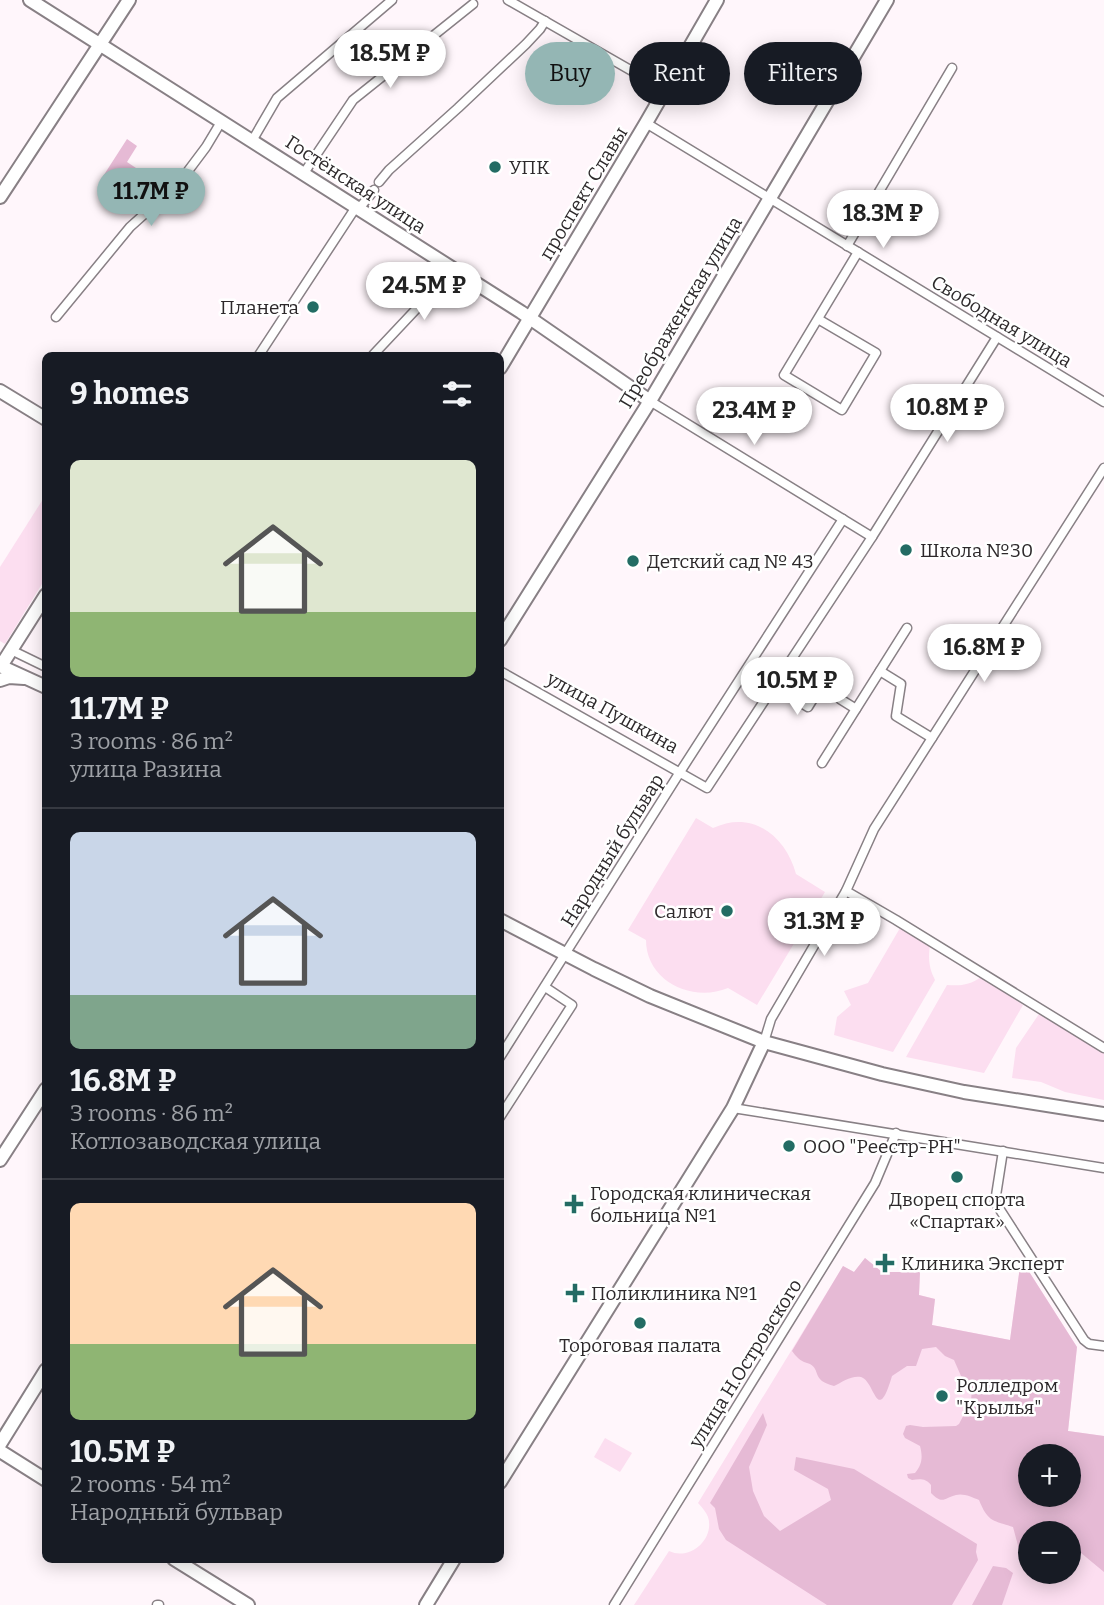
<!DOCTYPE html>
<html lang="en">
<head>
<meta charset="utf-8">
<style>
	body { margin:0; font-family:Bitter,serif; background:#242831; color:#f1f3f6; height:100vh; display:flex; flex-direction:column; font-size:26px; white-space:nowrap }
	* { box-sizing:border-box; margin:0 }
	p { font-size:23px; color:#9ea1a6 }
	.icon { flex:none; width:38px; height:38px; fill:none; stroke:currentColor; stroke-width:2; stroke-linecap:round; stroke-linejoin:round }
	.map { position:relative; flex:1; overflow:hidden }
	.details { position:absolute; left:42px; top:352px; width:462px; height:1211px; display:flex; flex-direction:column; background:#171b24; border-radius:10px; box-shadow:0 4px 18px #0003 }
	.details>* { flex:none }
	.banner { position:absolute; left:525px; top:42px; width:472px; height:63px; display:flex; gap:14px }
	.buttons { position:absolute; left:1018px; top:1444px; display:grid; gap:14px }
	.buttons a { display:grid; place-items:center; width:63px; height:63px; border-radius:50%; background:#171b24; box-shadow:0 4px 18px #0003; font-size:35px }
	.price { position:absolute; translate:-50% -60px; padding:0 16px; border-radius:24px; background:#fff; color:#222; font-size:23px; line-height:46px; filter:drop-shadow(0 2px 4px #0008) }
	.price::after { content:''; position:absolute; left:50%; top:42px; width:21px; height:16px; margin-left:-10px; background:inherit; clip-path:polygon(0 0,100% 0,50% 100%) }
	.price.current { background:#94b6b4; color:#111 }
	ul { padding:0; list-style:none }
	li { display:grid; align-content:center; gap:14px; height:371px; padding:0 28px }
	li+li { border-top:2px solid #363941 }
	li span { display:grid; place-items:center; height:217px; border-radius:10px; color:#555 }
	li>.icon { margin-inline-start:auto }
	span .icon { width:126px; height:126px; fill:#fffc; stroke-width:1 }
	li b { font-size:30px }
	h2 { display:flex; justify-content:space-between; align-items:center; height:84px; padding:0 28px; font-size:30px }
	.pill { padding:0 24px; border-radius:32px; background:#171b24; box-shadow:0 4px 18px #0003; font-size:24px; line-height:63px }
	.pill.current { background:#94b6b4; color:#111 }
	.map>svg:first-child { display:block }
	.green { fill:#fcdef0; fill-rule:evenodd }
	.forest { fill:#e6bad5; fill-rule:evenodd }
	.lines { fill:none; stroke-linecap:round; stroke-linejoin:round }
	.street-casing { stroke:#888085; stroke-width:11 }
	.secondary-casing { stroke:#888085; stroke-width:16 }
	.primary-casing { stroke:#888085; stroke-width:16 }
	.street { stroke:#fff; stroke-width:8 }
	.secondary { stroke:#fff; stroke-width:12 }
	.primary { stroke:#fff; stroke-width:12 }
	.poi-dot { fill:#236c64; stroke:#fff; stroke-width:2.5 }
	.labels { text-anchor:middle; stroke-width:5; stroke-linejoin:round; paint-order:stroke }
	.poi-label { font-size:19px; fill:#2d292b; stroke:#fff; text-anchor:start }
	.street-label { font-size:19px; fill:#2d292b; stroke:#fff }
</style>
</head>
<body>
<div class="map">
<svg width="1104" height="1605" viewBox="0 0 1104 1605">
	<rect width="100%" height="100%" fill="#fff6fb"/>
	<g class="green">
		<polygon points="45,496 45,579 5,644 0,641 0,567"/>
		<path d="M696,818L713,828C753,809 786,837 796,874L825,892L757,1005L728,988C692,1003 646,981 646,940L628,930Z"/>
		<path d="M900,928L930,945C928,959 929,968 935,980L893,1052L834,1035L837,1017L851,1005L844,991L868,983Z"/>
		<path d="M981,977L1023,1005L984,1073L906,1057L947,985C961,986 970,985 981,977Z"/>
		<polygon points="1039,1014 1104,1053 1104,1100 1065,1092 1041,1082 1012,1078 1016,1048"/>
		<path d="M865,1258L882,1272H920L919,1295L935,1299L932,1325L1010,1340L1021,1259L1077,1347L1068,1431L1104,1436V1605H634L669,1551C690,1561 715,1539 708,1517C706,1512 702,1507 698,1503L843,1266L854,1272ZM1031,1456H1069V1494H1031ZM1031,1533H1069V1572H1031Z"/>
		<polygon points="605,1438 632,1453 620,1472 594,1457"/>
	</g>
	<g class="forest">
		<polygon points="127,139 137,146 127,162 139,170 122,196 100,181"/>
		<path d="M865,1258L882,1272H920L919,1295L935,1299L932,1325L1010,1340L1021,1259L1077,1347L1068,1431L1104,1436V1572L1069,1543V1533H1054L1044,1529L1041,1533H1031V1559L1020,1553L1013,1527C992,1520 988,1522 979,1500C972,1497 963,1493 956,1495C944,1498 943,1505 931,1493V1485C926,1478 919,1479 912,1480L908,1478L907,1474L915,1473C922,1465 923,1457 920,1446L905,1438L903,1434L906,1426L910,1425L923,1427L956,1426L959,1424L971,1401L972,1388L961,1376L954,1360L945,1356L936,1347L922,1349L916,1366H907L892,1376C877,1427 875,1381 861,1377C852,1375 842,1382 834,1386C811,1380 821,1370 810,1364C808,1363 806,1363 804,1362C799,1360 795,1355 792,1351L843,1266L854,1272ZM1069,1456V1494H1031V1456Z"/>
		<polygon points="763,1413 767,1425 749,1467 753,1491 764,1516 780,1531 831,1500 828,1489 794,1470 796,1457 854,1469 977,1544 976,1552 978,1560 952,1605 827,1605 726,1540 719,1529 715,1508 710,1503"/>
		<polygon points="993,1566 1006,1568 1013,1573 1002,1605 972,1605"/>
	</g>
	<g class="lines">
		<defs>
			<g id="street">
				<polyline points="508,0 646,79"/>
				<polyline points="646,123 1104,402"/>
				<polyline points="252,141 277,98 392,0"/>
				<polyline points="304,173 353,100 473,4"/>
				<polyline points="379,182 389,170 458,108 526,44 540,29 545,21"/>
				<polyline points="847,246 952,68"/>
				<polyline points="56,317 130,227 179,183 206,147 221,122"/>
				<polyline points="818,319 876,353 842,410 784,375 858,252"/>
				<polyline points="259,355 356,207 362,205 374,190"/>
				<polyline points="373,355 421,304 451,268"/>
				<polyline points="650,401 872,537"/>
				<polyline points="11,650 46,667"/>
				<polyline points="500,671 707,788 872,537 997,337"/>
				<polyline points="880,671 901,684 896,716 932,738"/>
				<polyline points="773,685 808,707 821,686 830,692"/>
				<polyline points="840,699 856,709"/>
				<polyline points="822,763 907,628"/>
				<polyline points="846,891 896,920 1104,1048"/>
				<polyline points="764,1042 771,1019 846,891 874,829 1104,468"/>
				<polyline points="500,1057 680,772 843,519"/>
				<polyline points="733,1108 1104,1168"/>
				<polyline points="500,1117 572,1005 545,987"/>
				<polyline points="1003,1151 995,1202 1084,1340 1089,1344 1104,1346"/>
				<polyline points="157,1605 159,1605"/>
				<polyline points="614,1605 875,1183 896,1133"/>
			</g>
			<g id="secondary">
				<polyline points="30,0 521,312 650,401"/>
				<polyline points="0,197 129,0"/>
				<polyline points="0,391 46,419"/>
				<polyline points="1,666 46,595"/>
				<polyline points="0,680 9,677 24,678"/>
				<polyline points="0,1451 46,1480"/>
				<polyline points="500,1482 733,1108 764,1042"/>
				<polyline points="174,1559 248,1605"/>
				<polyline points="426,1605 454,1559"/>
			</g>
			<g id="primary">
				<polyline points="500,368 646,123 717,0"/>
				<polyline points="500,640 650,401 887,0"/>
				<polyline points="0,666 46,687"/>
				<polyline points="500,920 594,969 650,996 764,1042 882,1074 964,1092 1104,1114"/>
				<polyline points="0,1160 46,1089"/>
				<polyline points="0,1444 46,1370"/>
			</g>
		</defs>
		<use href="#street" class="street-casing"/>
		<use href="#secondary" class="secondary-casing"/>
		<use href="#primary" class="primary-casing"/>
		<use href="#street" class="street"/>
		<use href="#secondary" class="secondary"/>
		<use href="#primary" class="primary"/>
	</g>
	<g class="poi-dot">
		<circle cx="495" cy="167" r="7"/>
		<circle cx="313" cy="307" r="7"/>
		<circle cx="906" cy="550" r="7"/>
		<circle cx="633" cy="561" r="7"/>
		<circle cx="727" cy="911" r="7"/>
		<circle cx="789" cy="1146" r="7"/>
		<circle cx="957" cy="1177" r="7"/>
		<path d="M570.5 1193.5h7v7h7v7h-7v7h-7v-7h-7v-7h7z"/>
		<path d="M881.5 1252.5h7v7h7v7h-7v7h-7v-7h-7v-7h7z"/>
		<path d="M571.5 1282.5h7v7h7v7h-7v7h-7v-7h-7v-7h7z"/>
		<circle cx="640" cy="1323" r="7"/>
		<circle cx="942" cy="1396" r="7"/>
	</g>
	<g class="labels">
		<g class="poi-label">
			<text x="509" y="174">УПК</text>
			<text x="299" y="314" text-anchor="end">Планета</text>
			<text x="920" y="557">Школа №30</text>
			<text x="647" y="568">Детский сад № 43</text>
			<text x="713" y="918" text-anchor="end">Салют</text>
			<text x="803" y="1153">ООО "Реестр-РН"</text>
			<text x="590" y="1200">Городская клиническая<tspan x="590" dy="22">больница №1</tspan></text>
			<text x="957" y="1206" text-anchor="middle">Дворец спорта<tspan x="957" dy="22">«Спартак»</tspan></text>
			<text x="901" y="1270">Клиника Эксперт</text>
			<text x="591" y="1300">Поликлиника №1</text>
			<text x="640" y="1352" text-anchor="middle">Тороговая палата</text>
			<text x="956" y="1392">Ролледром<tspan x="956" dy="22">"Крылья"</tspan></text>
		</g>
		<g class="street-label">
			<text transform="translate(356 184) rotate(33)" y="7">Гостёнская улица</text>
			<text transform="translate(583 193) rotate(-59)" y="7">проспект Славы</text>
			<text transform="translate(680 312) rotate(-59)" y="7">Преображенская улица</text>
			<text transform="translate(1002 321) rotate(31)" y="7">Свободная улица</text>
			<text transform="translate(613 712) rotate(29)" y="7">улица Пушкина</text>
			<text transform="translate(612 850) rotate(-58)" y="7">Народный бульвар</text>
			<text transform="translate(745 1363) rotate(-58)" y="7">улица Н.Островского</text>
		</g>
	</g>
</svg>
<div class="buttons">
<a>+</a>
<a>−</a>
</div>
<b class="price" style="left:390px;top:90px">18.5M ₽</b>
<b class="price current" style="left:151px;top:228px">11.7M ₽</b>
<b class="price" style="left:883px;top:250px">18.3M ₽</b>
<b class="price" style="left:424px;top:322px">24.5M ₽</b>
<b class="price" style="left:947px;top:444px">10.8M ₽</b>
<b class="price" style="left:754px;top:447px">23.4M ₽</b>
<b class="price" style="left:984px;top:684px">16.8M ₽</b>
<b class="price" style="left:797px;top:717px">10.5M ₽</b>
<b class="price" style="left:824px;top:958px">31.3M ₽</b>
<div class="banner">
<a class="pill current">Buy</a>
<a class="pill">Rent</a>
<a class="pill">Filters</a>
</div>
<section class="details">
<h2>9 homes<svg class="icon" aria-label="filters" viewBox="0 0 24 24"><path d="M4 7h16M4 17h16"/><circle cx="9" cy="7" r="2"/><circle cx="15" cy="17" r="2"/></svg></h2>
<ul>
<li><span style="background:linear-gradient(#dfe7d0 70%,#8fb573 0)"><svg class="icon" aria-label="home" viewBox="0 0 24 24"><path d="M3 11l9-7 9 7M6 9v11h12V9"/></svg></span><div><b>11.7M ₽</b><p>3 rooms · 86 m²</p><p>улица Разина</p></div></li>
<li><span style="background:linear-gradient(#c9d6e8 75%,#7fa58c 0)"><svg class="icon" aria-label="home" viewBox="0 0 24 24"><path d="M3 11l9-7 9 7M6 9v11h12V9"/></svg></span><div><b>16.8M ₽</b><p>3 rooms · 86 m²</p><p>Котлозаводская улица</p></div></li>
<li><span style="background:linear-gradient(#ffd9b3 65%,#8fb573 0)"><svg class="icon" aria-label="home" viewBox="0 0 24 24"><path d="M3 11l9-7 9 7M6 9v11h12V9"/></svg></span><div><b>10.5M ₽</b><p>2 rooms · 54 m²</p><p>Народный бульвар</p></div></li>
</ul>
</section>
</div>
</body>
</html>
